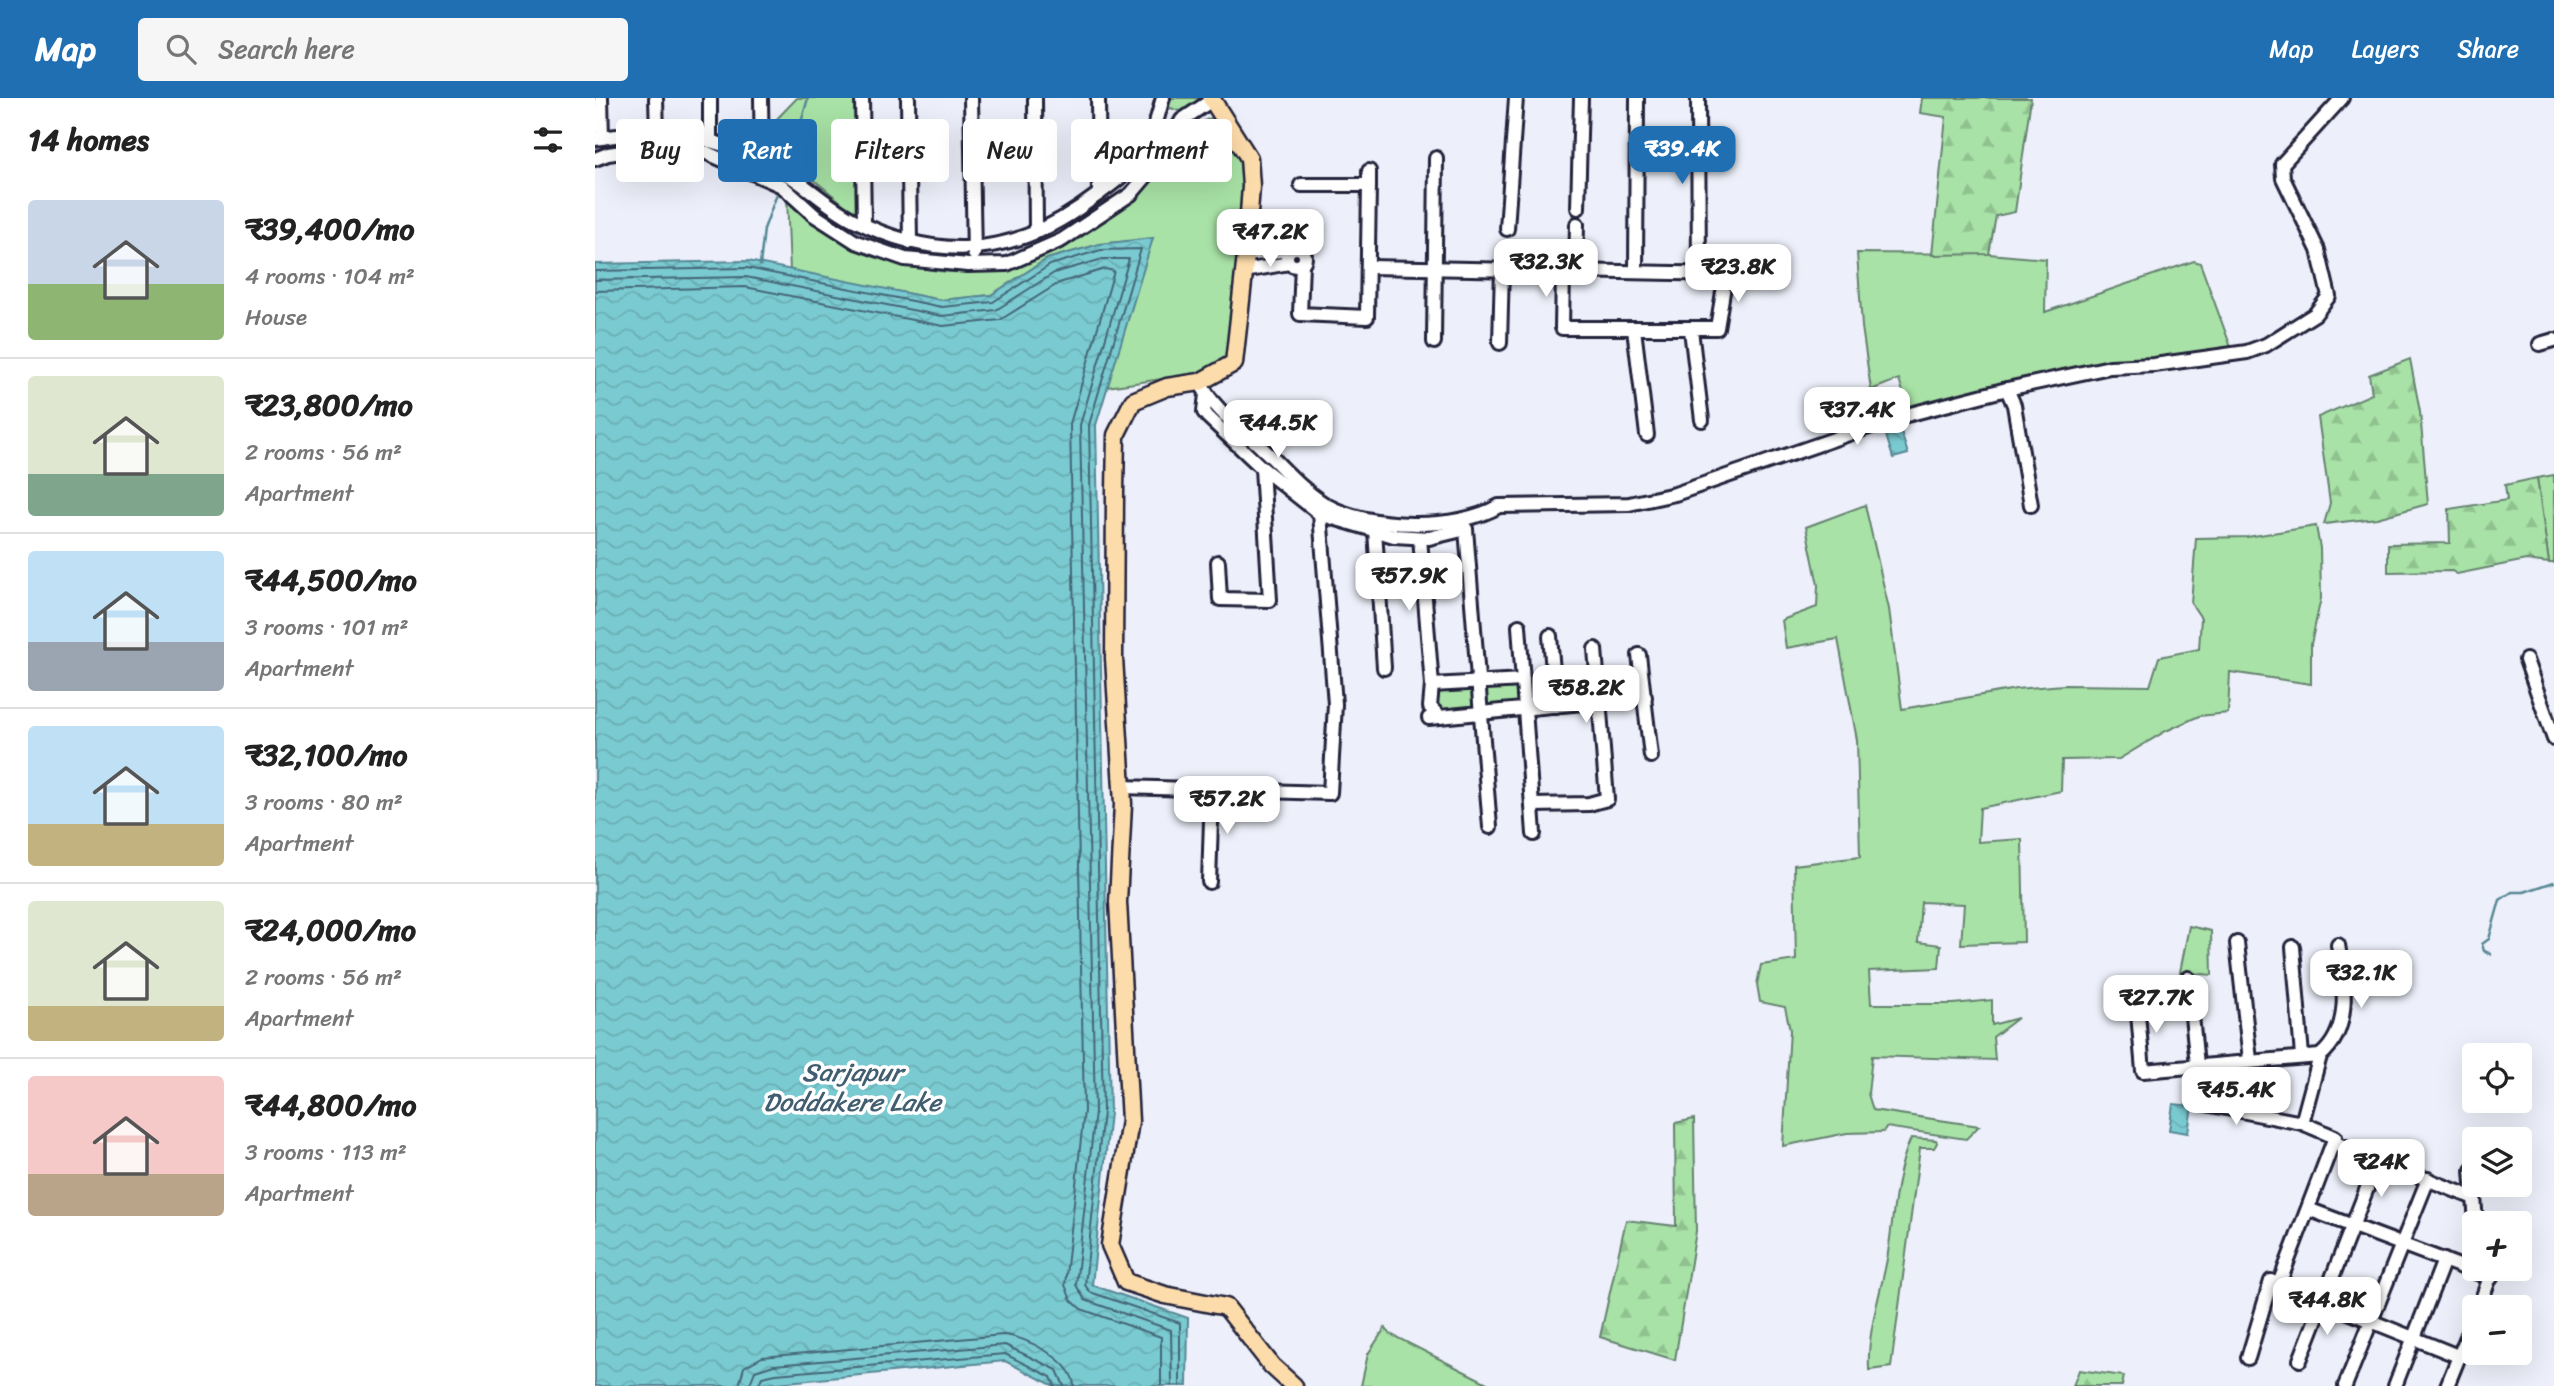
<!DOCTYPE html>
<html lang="en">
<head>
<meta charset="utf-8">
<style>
	body { margin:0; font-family:Sriracha,sans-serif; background:#f6f6f6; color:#222; height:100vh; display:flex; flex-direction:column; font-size:26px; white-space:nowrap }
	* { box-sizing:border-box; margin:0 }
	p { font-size:23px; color:#767676 }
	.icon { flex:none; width:38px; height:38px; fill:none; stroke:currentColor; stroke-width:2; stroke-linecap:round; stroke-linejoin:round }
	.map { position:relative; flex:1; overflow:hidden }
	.drawer { display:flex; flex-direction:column; background:#fff; width:595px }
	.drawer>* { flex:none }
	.guide { position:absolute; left:21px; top:21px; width:665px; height:63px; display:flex; gap:14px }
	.tools { position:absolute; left:1867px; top:945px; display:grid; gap:14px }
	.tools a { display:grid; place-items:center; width:70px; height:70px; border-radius:7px; background:#fff; box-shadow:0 7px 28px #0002; font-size:35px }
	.price { position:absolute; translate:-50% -60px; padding:0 16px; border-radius:14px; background:#fff; color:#222; font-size:23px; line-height:46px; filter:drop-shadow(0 2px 4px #0008) }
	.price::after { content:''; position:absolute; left:50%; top:42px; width:21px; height:16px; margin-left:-10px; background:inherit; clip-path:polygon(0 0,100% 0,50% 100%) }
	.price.active { background:#1f6fb2; color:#fff }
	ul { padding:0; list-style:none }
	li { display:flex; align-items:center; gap:21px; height:175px; padding:0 28px }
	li+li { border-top:2px solid #e0e0e0 }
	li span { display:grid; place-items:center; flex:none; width:196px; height:140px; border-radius:7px; color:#555 }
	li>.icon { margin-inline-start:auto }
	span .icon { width:84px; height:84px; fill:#fffc; stroke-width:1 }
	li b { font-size:30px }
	h2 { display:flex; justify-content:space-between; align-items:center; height:84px; padding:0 28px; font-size:30px }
	.tag { padding:0 24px; border-radius:7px; background:#fff; box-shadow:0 7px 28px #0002; font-size:24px; line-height:63px }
	.tag.active { background:#1f6fb2; color:#fff }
	header { display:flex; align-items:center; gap:42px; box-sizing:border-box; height:98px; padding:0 35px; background:#1f6fb2; color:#fff }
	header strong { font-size:33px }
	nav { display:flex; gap:38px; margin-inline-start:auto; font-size:24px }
	.search { width:490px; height:63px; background:#f6f6f6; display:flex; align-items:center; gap:18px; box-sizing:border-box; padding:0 24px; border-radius:7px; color:#767676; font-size:26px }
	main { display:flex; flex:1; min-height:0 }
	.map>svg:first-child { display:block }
	.green { fill:#a8e2a6; stroke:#658270; stroke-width:2 }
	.forest { fill:url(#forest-firs); stroke:#658270; stroke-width:2 }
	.water { fill:url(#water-waves); stroke:#578795; stroke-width:2 }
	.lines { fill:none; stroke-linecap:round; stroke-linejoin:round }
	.shore { stroke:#456677; stroke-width:2 }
	.stream { stroke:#578795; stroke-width:2.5 }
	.minor-casing { stroke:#22223b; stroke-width:18 }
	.major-casing { stroke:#22223b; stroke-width:21 }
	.minor { stroke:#fff; stroke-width:12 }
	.major { stroke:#fddcac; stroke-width:16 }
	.labels { text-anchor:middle; stroke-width:7; stroke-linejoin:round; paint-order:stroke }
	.water-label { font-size:26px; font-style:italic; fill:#415d70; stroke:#fff }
</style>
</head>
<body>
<header>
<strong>Map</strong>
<div class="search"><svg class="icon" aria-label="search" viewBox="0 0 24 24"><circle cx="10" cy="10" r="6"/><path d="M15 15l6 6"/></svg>Search here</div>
<nav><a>Map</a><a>Layers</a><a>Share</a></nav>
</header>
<main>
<section class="drawer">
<h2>14 homes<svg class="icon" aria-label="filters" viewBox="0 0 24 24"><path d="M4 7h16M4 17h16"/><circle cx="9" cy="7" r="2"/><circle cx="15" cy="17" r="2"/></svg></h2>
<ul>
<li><span style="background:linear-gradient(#c9d6e8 60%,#8fb573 0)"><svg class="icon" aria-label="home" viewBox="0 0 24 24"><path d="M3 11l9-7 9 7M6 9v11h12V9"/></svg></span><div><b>₹39,400/mo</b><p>4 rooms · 104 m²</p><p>House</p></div></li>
<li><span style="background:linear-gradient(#dfe7d0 70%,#7fa58c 0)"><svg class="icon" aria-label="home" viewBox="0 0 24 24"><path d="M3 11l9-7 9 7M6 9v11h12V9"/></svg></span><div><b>₹23,800/mo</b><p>2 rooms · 56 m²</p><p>Apartment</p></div></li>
<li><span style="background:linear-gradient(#bfe0f5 65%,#9aa5b1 0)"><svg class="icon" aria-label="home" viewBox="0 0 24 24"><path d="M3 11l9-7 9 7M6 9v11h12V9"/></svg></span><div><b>₹44,500/mo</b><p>3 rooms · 101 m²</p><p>Apartment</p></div></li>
<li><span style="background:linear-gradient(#bfe0f5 70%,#c2b280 0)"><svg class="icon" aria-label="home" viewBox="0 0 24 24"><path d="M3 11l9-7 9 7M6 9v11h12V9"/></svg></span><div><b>₹32,100/mo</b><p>3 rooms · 80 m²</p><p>Apartment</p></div></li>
<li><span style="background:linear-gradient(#dfe7d0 75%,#c2b280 0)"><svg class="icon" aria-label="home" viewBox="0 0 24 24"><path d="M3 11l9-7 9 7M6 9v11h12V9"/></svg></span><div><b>₹24,000/mo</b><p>2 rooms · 56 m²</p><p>Apartment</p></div></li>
<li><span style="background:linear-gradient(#f6c9c9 70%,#b9a48a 0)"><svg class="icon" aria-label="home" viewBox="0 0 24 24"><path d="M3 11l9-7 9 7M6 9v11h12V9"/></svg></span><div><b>₹44,800/mo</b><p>3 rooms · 113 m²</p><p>Apartment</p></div></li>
</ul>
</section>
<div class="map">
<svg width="1959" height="1288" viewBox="0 0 1959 1288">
	<defs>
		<pattern id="forest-firs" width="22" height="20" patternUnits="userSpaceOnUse" patternTransform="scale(1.75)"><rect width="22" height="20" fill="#a8e2a6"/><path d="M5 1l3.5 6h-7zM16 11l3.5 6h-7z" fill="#90c290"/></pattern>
		<pattern id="water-waves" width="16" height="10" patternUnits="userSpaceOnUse" patternTransform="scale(1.75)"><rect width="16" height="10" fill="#7acbd1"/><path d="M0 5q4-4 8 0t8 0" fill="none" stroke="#69aeb4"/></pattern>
	</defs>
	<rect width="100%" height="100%" fill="#edf0fa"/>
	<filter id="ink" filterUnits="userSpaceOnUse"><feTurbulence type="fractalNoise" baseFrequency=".0143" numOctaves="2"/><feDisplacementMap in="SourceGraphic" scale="14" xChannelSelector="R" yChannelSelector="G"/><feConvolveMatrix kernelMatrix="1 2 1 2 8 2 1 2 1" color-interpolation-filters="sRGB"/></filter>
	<g filter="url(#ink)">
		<g class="green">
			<polygon points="202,0 262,0 263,118 218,81 176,56 176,27"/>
			<polygon points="574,0 604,0 604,7 589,15 573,9"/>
			<path d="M616,20L643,55L650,73L634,258L601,276L512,289L557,141L505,146L452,161L396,197L346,202L195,173L192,99L312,167C423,195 501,140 572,62L584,67L606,24Z"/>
			<polygon points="1262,155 1394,156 1451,161 1450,214 1599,163 1605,165 1637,252 1403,287 1313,310 1304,281 1276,292 1267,229"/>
			<polygon points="1959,377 1959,465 1954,465 1942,380"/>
			<polygon points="1270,407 1294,511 1307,611 1421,591 1469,587 1555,588 1564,559 1604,551 1606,520 1596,505 1601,440 1652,439 1721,428 1725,450 1726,500 1716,546 1716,586 1635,574 1633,615 1604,618 1571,633 1524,661 1467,662 1466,693 1385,710 1383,744 1427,741 1429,844 1366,846 1369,806 1326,804 1323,844 1346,847 1344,870 1274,873 1276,906 1358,906 1397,902 1397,927 1423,920 1398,939 1400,962 1277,958 1273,996 1278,1012 1384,1028 1371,1041 1291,1029 1288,1034 1252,1035 1188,1048 1195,932 1190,909 1165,904 1162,886 1166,867 1201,862 1199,767 1265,759 1262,642 1243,541 1191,550 1187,522 1222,509 1223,487 1211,429"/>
			<polygon points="924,588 925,608 888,610 887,591"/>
			<polygon points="878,592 879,610 836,613 834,595"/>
			<polygon points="1594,828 1616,833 1617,877 1585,874"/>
			<path d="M1316,1040L1341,1042L1342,1045L1339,1050H1325L1296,1269L1274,1272C1272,1234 1285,1198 1292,1161C1299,1119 1299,1079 1316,1040Z"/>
			<polygon points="790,1230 795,1236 898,1288 766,1288 773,1256"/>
		</g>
		<g class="forest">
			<polygon points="1327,0 1436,0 1420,114 1401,118 1394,156 1337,157 1351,19 1325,15"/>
			<polygon points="1815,261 1825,314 1833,406 1782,420 1729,426 1735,405 1723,319 1777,296 1774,277"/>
			<polygon points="1942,380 1954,465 1931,462 1862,476 1857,473 1793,474 1793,446 1855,445 1854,411 1912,402 1910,387"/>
			<polygon points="1099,1021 1101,1133 1080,1262 1005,1239 1031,1122 1081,1128 1080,1025"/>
			<polygon points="1484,1272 1529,1278 1527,1288 1478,1288"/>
		</g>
		<g class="water">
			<polygon points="558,140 501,327 515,1015 497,1187 593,1220 592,1288 459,1288 410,1263 152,1288 0,1288 0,166 153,163 346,202 396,197 452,161 505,146"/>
			<polygon points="1304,327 1313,356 1298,360 1289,331"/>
			<polygon points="1578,1006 1597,1008 1593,1035 1574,1032"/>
		</g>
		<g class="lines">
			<g class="shore">
				<polyline points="0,173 152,170 347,209 398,204 455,167 506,152 546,151 494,327 508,1014 490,1187 495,1194 585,1225 585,1288"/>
				<polyline points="0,182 151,179 347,218 401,212 459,175 508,161 534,161 485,327 500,1014 481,1187 490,1202 576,1232 577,1288"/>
				<polyline points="0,193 150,189 348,228 405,222 464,185 510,171 519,173 475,326 489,1013 470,1187 476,1202 486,1211 566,1239 566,1288"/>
				<path d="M144,1288L149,1269L167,1259L408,1237C431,1238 478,1263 479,1288"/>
				<polyline points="154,1288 160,1273 179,1267 410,1247 462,1272 469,1288"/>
				<polyline points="163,1288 167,1279 181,1276 410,1256 456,1279 460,1288"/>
			</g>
			<g class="stream">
				<polyline points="194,67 213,0"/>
				<polyline points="165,167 169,131 182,96"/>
				<polyline points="1896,856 1889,853 1887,846 1894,841 1905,802 1917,794 1929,794 1959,784"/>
			</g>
			<defs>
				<g id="minor">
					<polyline points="6,0 7,40"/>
					<polyline points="61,0 62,36"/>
					<polyline points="115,0 115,43"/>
					<polyline points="166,0 167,65"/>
					<polyline points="267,0 269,125"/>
					<polyline points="313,0 315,144"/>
					<polyline points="376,0 379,156"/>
					<polyline points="440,0 441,134"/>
					<polyline points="503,0 504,96"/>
					<polyline points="1103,0 1104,175"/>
					<path d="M0,41C35,35 76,32 111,42C140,49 172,64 198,80C218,93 237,111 259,122C338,162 412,160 484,110C506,94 533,77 548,55C558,41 563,16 568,0"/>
					<polyline points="0,61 13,56 68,48 112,55 187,88 219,117 261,144 310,161 373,167 412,166 467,142 536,96 564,63 587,22 617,2"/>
					<polyline points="774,73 774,87"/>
					<polyline points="706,87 774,87 772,219 705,216 707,166"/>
					<polyline points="983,110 986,0"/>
					<polyline points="912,131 921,0"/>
					<circle cx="701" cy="159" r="9"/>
					<polyline points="651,157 695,152"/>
					<polyline points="774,169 1131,176 1122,230 967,230 968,173"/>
					<polyline points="649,173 694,165"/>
					<polyline points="981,173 982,126"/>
					<polyline points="1041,174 1042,0"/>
					<polyline points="1039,231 1052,337"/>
					<polyline points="1096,232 1107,322"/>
					<polyline points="839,244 841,60"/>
					<polyline points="905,245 907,171"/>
					<polyline points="1945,246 1959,242"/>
					<path d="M605,284C619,312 643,328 667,350C688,369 706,392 731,407C773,431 862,433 904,408L1034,406L1080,396L1300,320L1412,291L1515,269L1559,267L1652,254L1671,247L1720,216L1734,198L1723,152L1688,80L1687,66L1747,0"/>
					<polyline points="1412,291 1419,307 1436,407"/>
					<polyline points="725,416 799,438 834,440 871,431 895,729"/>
					<polyline points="780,432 789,570"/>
					<polyline points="825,440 837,587 835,609 845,619"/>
					<polyline points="623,464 625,501 675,502 667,370"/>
					<polyline points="924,528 939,736"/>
					<polyline points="955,538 961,608"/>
					<polyline points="1044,557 1056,658"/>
					<polyline points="1931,562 1959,641"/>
					<polyline points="837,587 928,582"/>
					<polyline points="834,620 1050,599"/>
					<polyline points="526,689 735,695 740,606 725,416 667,370 613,319 609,314 611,296"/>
					<polyline points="937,707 994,706 1012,701 1000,551"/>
					<polyline points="614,784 617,691"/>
					<polyline points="1642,845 1655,962"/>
					<polyline points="1698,849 1707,958"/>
					<polyline points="1747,875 1767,871"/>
					<polyline points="1593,880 1606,1005 1707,1025 1740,1039 1684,1186"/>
					<polyline points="1542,904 1548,973 1725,958"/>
					<path d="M1707,1025L1725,958C1758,931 1749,883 1743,847"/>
					<polyline points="1738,1044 1879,1100"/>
					<polyline points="1877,1072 1881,1125"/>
					<polyline points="1713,1111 1896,1180"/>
					<polyline points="1884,1209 1898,1171"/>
					<polyline points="1653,1260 1676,1183 1863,1258"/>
					<polyline points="1705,1262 1783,1062"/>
					<polyline points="1750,1288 1833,1081"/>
					<polyline points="1800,1288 1849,1162"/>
					<polyline points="1852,1288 1880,1219"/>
				</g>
				<polyline id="major" points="616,0 654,60 656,88 651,157 639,265 605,284 572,289 538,303 521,337 520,394 519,560 528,706 523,804 535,1023 515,1147 531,1184 570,1197 631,1209 677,1268 699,1288"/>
			</defs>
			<use href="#minor" class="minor-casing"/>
			<use href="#major" class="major-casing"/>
			<use href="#minor" class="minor"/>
			<use href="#major" class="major"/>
		</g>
	</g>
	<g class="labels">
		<g class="water-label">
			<text x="257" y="983">Sarjapur<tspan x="257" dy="30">Doddakere Lake</tspan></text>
		</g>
	</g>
</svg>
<div class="tools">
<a><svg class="icon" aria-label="locate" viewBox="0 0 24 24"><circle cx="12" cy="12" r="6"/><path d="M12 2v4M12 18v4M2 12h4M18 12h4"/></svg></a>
<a><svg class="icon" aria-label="layers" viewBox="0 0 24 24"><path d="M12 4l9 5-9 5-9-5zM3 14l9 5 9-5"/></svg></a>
<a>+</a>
<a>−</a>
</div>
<b class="price active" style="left:1087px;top:88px">₹39.4K</b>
<b class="price" style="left:675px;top:171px">₹47.2K</b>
<b class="price" style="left:951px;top:201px">₹32.3K</b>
<b class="price" style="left:1143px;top:206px">₹23.8K</b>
<b class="price" style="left:1262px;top:349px">₹37.4K</b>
<b class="price" style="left:683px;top:362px">₹44.5K</b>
<b class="price" style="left:814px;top:515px">₹57.9K</b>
<b class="price" style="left:991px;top:627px">₹58.2K</b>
<b class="price" style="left:632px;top:738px">₹57.2K</b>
<b class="price" style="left:1766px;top:912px">₹32.1K</b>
<b class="price" style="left:1561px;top:937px">₹27.7K</b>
<b class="price" style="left:1641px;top:1029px">₹45.4K</b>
<b class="price" style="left:1786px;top:1101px">₹24K</b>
<b class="price" style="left:1732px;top:1239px">₹44.8K</b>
<div class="guide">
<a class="tag">Buy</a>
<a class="tag active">Rent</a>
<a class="tag">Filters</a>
<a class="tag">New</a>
<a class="tag">Apartment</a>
</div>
</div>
</main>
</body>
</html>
